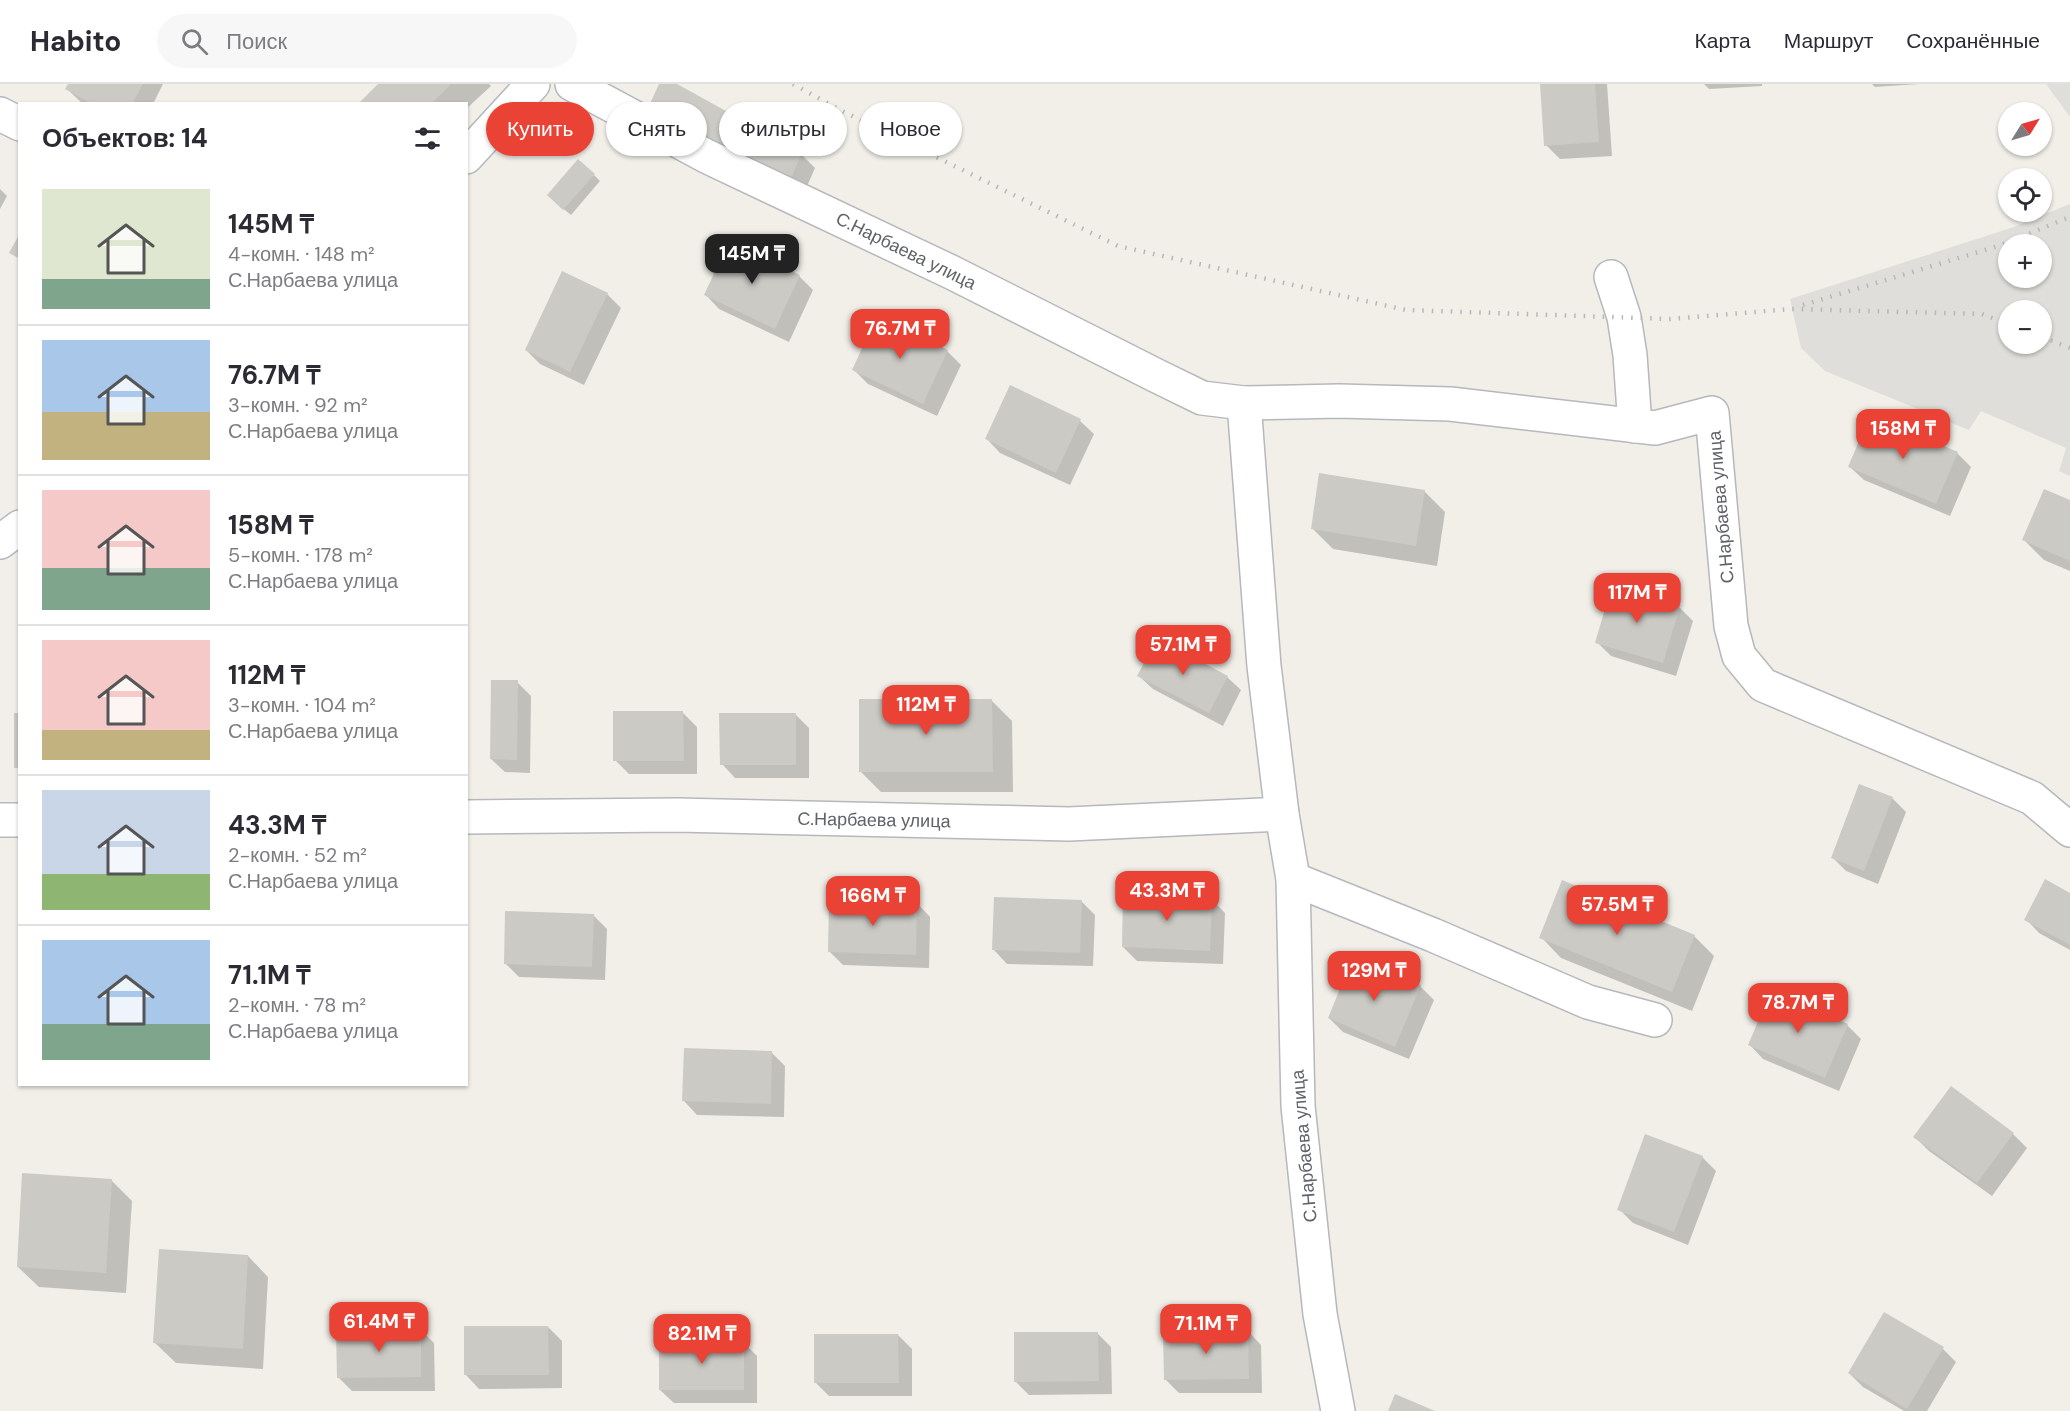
<!DOCTYPE html>
<html lang="ru">
<head>
<meta charset="utf-8">
<style>
	body { margin:0; font-family:"DM Sans",sans-serif; background:#f7f7f7; color:#2b2b33; height:100vh; display:flex; flex-direction:column; font-size:22px; white-space:nowrap }
	* { box-sizing:border-box; margin:0 }
	p { font-size:20px; color:#7c7c81 }
	.icon { flex:none; width:33px; height:33px; fill:none; stroke:currentColor; stroke-width:2; stroke-linecap:round; stroke-linejoin:round }
	.map { position:relative; flex:1; overflow:hidden }
	.details { position:absolute; left:18px; top:18px; width:450px; height:984px; display:flex; flex-direction:column; background:#fff; border-radius:0px; box-shadow:0 2px 4px #0004 }
	.details>* { flex:none }
	.hud { position:absolute; left:486px; top:18px; width:570px; height:54px; display:flex; gap:12px }
	.needle { width:39px; rotate:53deg }
	.tools { position:absolute; left:1998px; top:18px; display:grid; gap:12px }
	.tools a { display:grid; place-items:center; width:54px; height:54px; border-radius:50%; background:#fff; box-shadow:0 2px 4px #0004; font-size:30px }
	.price { position:absolute; translate:-50% -51px; padding:0 14px; border-radius:12px; background:#ea4335; color:#fff; font-size:20px; line-height:39px; filter:drop-shadow(0 2px 3px #0008) }
	.price::after { content:''; position:absolute; left:50%; top:36px; width:18px; height:14px; margin-left:-9px; background:inherit; clip-path:polygon(0 0,100% 0,50% 100%) }
	.price.current { background:#222; color:#fff }
	ul { padding:0; list-style:none }
	li { display:flex; align-items:center; gap:18px; height:150px; padding:0 24px }
	li+li { border-top:2px solid #e1e1e2 }
	li span { display:grid; place-items:center; flex:none; width:168px; height:120px; border-radius:0px; color:#555 }
	li>.icon { margin-inline-start:auto }
	span .icon { width:72px; height:72px; fill:#fffc; stroke-width:1 }
	li b { font-size:26px }
	h2 { display:flex; justify-content:space-between; align-items:center; height:72px; padding:0 24px; font-size:26px }
	.pill { padding:0 21px; border-radius:27px; background:#fff; box-shadow:0 2px 4px #0004; font-size:21px; line-height:54px }
	.pill.current { background:#ea4335; color:#fff }
	header { display:flex; align-items:center; gap:36px; box-sizing:border-box; height:84px; padding:0 30px; background:#fff; border-bottom:2px solid #e1e1e2 }
	header strong { font-size:28px }
	nav { display:flex; gap:33px; margin-inline-start:auto; font-size:21px }
	.search { width:420px; height:54px; background:#f7f7f7; display:flex; align-items:center; gap:15px; box-sizing:border-box; padding:0 21px; border-radius:33px; color:#7c7c81; font-size:22px }
	.map>svg:first-child { display:block }
	.industrial { fill:#e0deda; fill-rule:evenodd }
	.shadow { fill:#0003 }
	.building { fill:#cccac5 }
	.lines { fill:none; stroke-linecap:round; stroke-linejoin:round }
	.street-casing { stroke:#b5b8bc; stroke-width:36 }
	.street { stroke:#fff; stroke-width:33 }
	.rail { stroke:#b6b7b8; stroke-width:4.5; stroke-dasharray:1.5 8; stroke-linecap:butt }
	.labels { text-anchor:middle; stroke-width:5; stroke-linejoin:round; paint-order:stroke }
	.street-label { font-size:18px; fill:#5f6368; stroke:#fff }
</style>
</head>
<body>
<header>
<strong>Habito</strong>
<div class="search"><svg class="icon" aria-label="search" viewBox="0 0 24 24"><circle cx="10" cy="10" r="6"/><path d="M15 15l6 6"/></svg>Поиск</div>
<nav><a>Карта</a><a>Маршрут</a><a>Сохранённые</a></nav>
</header>
<div class="map">
<svg width="2070" height="1327" viewBox="0 0 2070 1327">
	<rect width="100%" height="100%" fill="#f1efe8"/>
	<g class="industrial">
		<polygon points="2046,0 2070,0 2070,33"/>
		<path d="M2070,120V392L2059,387L2066,364L1981,327L1969,346L1825,287L1801,264L1790,215L2014,143ZM2008,160H2042V194H2008ZM2008,226H2042V260H2008Z"/>
	</g>
	<g class="shadow">
		<polygon points="69,0 163,0 153,20 83,20 67,5"/>
		<polygon points="380,0 489,0 491,2 466,25 466,20 360,20"/>
		<polygon points="660,0 674,0 801,70 815,84 804,109 664,35 650,21"/>
		<polygon points="1541,0 1607,0 1612,72 1560,75 1546,61"/>
		<polygon points="1704,0 1762,0 1762,2 1709,5"/>
		<polygon points="1872,0 1919,0 1875,3"/>
		<polygon points="594,91 600,97 571,131 555,118"/>
		<polygon points="0,105 7,112 0,125"/>
		<polygon points="799,192 813,206 789,258 719,225 706,211"/>
		<polygon points="607,210 621,224 584,301 540,280 526,266"/>
		<polygon points="947,267 961,281 937,332 868,300 854,286"/>
		<polygon points="1080,337 1094,350 1070,401 1000,369 987,355"/>
		<polygon points="1957,369 1971,383 1950,432 1864,396 1850,383"/>
		<polygon points="1424,407 1445,428 1437,482 1333,465 1312,444"/>
		<polygon points="2070,418 2070,487 2044,476 2024,456"/>
		<polygon points="1679,523 1693,537 1676,592 1611,572 1597,558"/>
		<polygon points="1139,592 1227,593 1241,606 1223,642 1153,605"/>
		<polygon points="517,598 531,612 530,689 505,688 491,675"/>
		<polygon points="991,616 1012,637 1013,708 881,708 861,688"/>
		<polygon points="683,629 697,643 697,690 629,690 615,676"/>
		<polygon points="795,630 809,644 809,694 735,694 722,680"/>
		<polygon points="1892,714 1906,728 1878,800 1846,787 1833,774"/>
		<polygon points="2070,810 2070,866 2039,849 2026,835"/>
		<polygon points="1211,815 1225,829 1223,880 1137,877 1123,863"/>
		<polygon points="1081,817 1095,831 1093,882 1007,880 994,866"/>
		<polygon points="917,819 930,833 929,884 843,881 829,867"/>
		<polygon points="593,831 607,845 605,896 519,893 506,880"/>
		<polygon points="1694,852 1714,872 1692,927 1561,874 1541,853"/>
		<polygon points="1420,902 1434,916 1409,975 1343,948 1329,934"/>
		<polygon points="1847,941 1861,955 1839,1007 1763,975 1750,961"/>
		<polygon points="771,968 785,982 784,1033 697,1031 684,1017"/>
		<polygon points="2013,1050 2027,1064 1992,1112 1929,1067 1915,1053"/>
		<polygon points="1702,1073 1716,1087 1688,1161 1633,1139 1619,1125"/>
		<polygon points="111,1096 132,1117 126,1209 39,1203 18,1183"/>
		<polygon points="248,1172 268,1193 263,1285 176,1279 155,1259"/>
		<polygon points="548,1243 562,1257 562,1304 479,1305 466,1291"/>
		<polygon points="420,1245 434,1259 435,1307 352,1307 338,1293"/>
		<polygon points="1248,1247 1261,1261 1262,1309 1179,1309 1165,1295"/>
		<polygon points="1098,1250 1111,1263 1112,1310 1029,1311 1015,1297"/>
		<polygon points="898,1251 912,1265 912,1312 829,1312 815,1298"/>
		<polygon points="743,1258 757,1272 757,1319 674,1319 660,1306"/>
		<polygon points="1943,1265 1956,1278 1927,1327 1904,1327 1863,1303 1849,1289"/>
	</g>
	<g class="building">
		<polygon points="68,0 143,0 132,20 92,20 65,5"/>
		<polygon points="378,0 451,0 431,20 358,20"/>
		<polygon points="659,0 677,0 802,69 790,96 649,22"/>
		<polygon points="1540,0 1595,0 1599,58 1544,62"/>
		<polygon points="578,75 595,90 563,126 547,111"/>
		<polygon points="20,149 20,175 9,169"/>
		<polygon points="729,158 800,191 775,245 704,211"/>
		<polygon points="562,187 608,209 570,288 525,266"/>
		<polygon points="877,232 948,266 923,320 852,286"/>
		<polygon points="1010,301 1081,335 1056,389 985,355"/>
		<polygon points="1870,331 1958,368 1936,420 1848,383"/>
		<polygon points="1319,389 1425,406 1416,462 1311,445"/>
		<polygon points="2044,405 2070,416 2070,477 2022,456"/>
		<polygon points="1612,501 1680,522 1663,579 1595,559"/>
		<polygon points="1157,554 1228,592 1209,629 1137,592"/>
		<polygon points="491,596 518,596 517,676 490,675"/>
		<polygon points="859,615 992,615 993,688 859,688"/>
		<polygon points="613,627 683,627 684,677 613,677"/>
		<rect x="14" y="629" width="6" height="55"/>
		<polygon points="719,629 796,629 796,681 720,681"/>
		<polygon points="1859,700 1893,713 1864,787 1831,774"/>
		<polygon points="2045,795 2070,809 2070,861 2024,836"/>
		<polygon points="1562,796 1695,851 1672,908 1539,854"/>
		<polygon points="1123,810 1212,813 1210,867 1122,863"/>
		<polygon points="994,813 1082,816 1080,869 992,866"/>
		<polygon points="829,815 917,817 916,871 828,868"/>
		<polygon points="505,827 594,830 592,883 504,880"/>
		<polygon points="1353,873 1421,901 1395,963 1328,934"/>
		<polygon points="1771,907 1848,940 1825,994 1748,961"/>
		<polygon points="684,964 772,967 771,1020 682,1017"/>
		<polygon points="1951,1002 2014,1049 1977,1099 1913,1053"/>
		<polygon points="1645,1050 1703,1072 1674,1148 1617,1126"/>
		<polygon points="22,1089 112,1095 106,1189 17,1183"/>
		<polygon points="159,1165 248,1171 243,1265 153,1259"/>
		<polygon points="1884,1228 1944,1263 1907,1325 1848,1289"/>
		<polygon points="464,1242 548,1242 549,1291 464,1291"/>
		<polygon points="336,1244 421,1244 421,1293 337,1294"/>
		<polygon points="1163,1246 1248,1246 1249,1295 1164,1296"/>
		<polygon points="1014,1248 1098,1248 1099,1297 1014,1298"/>
		<polygon points="814,1250 898,1250 899,1299 814,1299"/>
		<polygon points="744,1256 744,1306 659,1306 659,1257"/>
		<polygon points="1395,1310 1435,1327 1388,1327"/>
	</g>
	<g class="lines">
		<defs>
			<g id="street">
				<polyline points="572,0 706,72 951,188 1157,292 1202,314 1244,319 1339,317 1450,320 1655,344 1712,329 1731,542 1739,572 1763,601 2032,714 2070,746"/>
				<polyline points="0,30 20,40"/>
				<polyline points="466,73 533,0"/>
				<polyline points="1611,193 1624,233 1630,271 1635,342"/>
				<polyline points="1244,319 1264,582 1282,730 1293,795 1298,1022 1320,1230 1338,1327"/>
				<polyline points="0,458 20,443"/>
				<polyline points="466,733 677,731 1069,740 1282,730"/>
				<polyline points="0,736 20,736"/>
				<polyline points="1293,795 1433,851 1588,918 1655,936"/>
			</g>
		</defs>
		<use href="#street" class="street-casing"/>
		<use href="#street" class="street"/>
		<g class="rail">
			<polyline points="793,0 840,26 1118,162 1406,226 1670,235 1791,225 1982,230 2008,240"/>
			<polyline points="1803,221 1998,162 2070,133"/>
			<polyline points="2042,253 2070,264"/>
		</g>
	</g>
	<g class="labels">
		<g class="street-label">
			<text transform="translate(906 167) rotate(26)" y="6">С.Нарбаева улица</text>
			<text transform="translate(1721 423) rotate(-95)" y="6">С.Нарбаева улица</text>
			<text transform="translate(874 736) rotate(1)" y="6">С.Нарбаева улица</text>
			<text transform="translate(1304 1062) rotate(-95)" y="6">С.Нарбаева улица</text>
		</g>
	</g>
</svg>
<div class="tools">
<a><svg class="needle" viewBox="-14 -14 28 28"><path d="M0-13l5 13h-10z" fill="#e53935"/><path d="M0 13l5-13h-10z" fill="#7c7c81"/></svg></a>
<a><svg class="icon" aria-label="locate" viewBox="0 0 24 24"><circle cx="12" cy="12" r="6"/><path d="M12 2v4M12 18v4M2 12h4M18 12h4"/></svg></a>
<a>+</a>
<a>−</a>
</div>
<b class="price current" style="left:752px;top:201px">145M ₸</b>
<b class="price" style="left:900px;top:276px">76.7M ₸</b>
<b class="price" style="left:1903px;top:376px">158M ₸</b>
<b class="price" style="left:1637px;top:540px">117M ₸</b>
<b class="price" style="left:1183px;top:592px">57.1M ₸</b>
<b class="price" style="left:926px;top:652px">112M ₸</b>
<b class="price" style="left:1167px;top:838px">43.3M ₸</b>
<b class="price" style="left:873px;top:843px">166M ₸</b>
<b class="price" style="left:1617px;top:852px">57.5M ₸</b>
<b class="price" style="left:1374px;top:918px">129M ₸</b>
<b class="price" style="left:1798px;top:950px">78.7M ₸</b>
<b class="price" style="left:379px;top:1269px">61.4M ₸</b>
<b class="price" style="left:1206px;top:1271px">71.1M ₸</b>
<b class="price" style="left:702px;top:1281px">82.1M ₸</b>
<div class="hud">
<a class="pill current">Купить</a>
<a class="pill">Снять</a>
<a class="pill">Фильтры</a>
<a class="pill">Новое</a>
</div>
<section class="details">
<h2>Объектов: 14<svg class="icon" aria-label="filters" viewBox="0 0 24 24"><path d="M4 7h16M4 17h16"/><circle cx="9" cy="7" r="2"/><circle cx="15" cy="17" r="2"/></svg></h2>
<ul>
<li><span style="background:linear-gradient(#dfe7d0 75%,#7fa58c 0)"><svg class="icon" aria-label="home" viewBox="0 0 24 24"><path d="M3 11l9-7 9 7M6 9v11h12V9"/></svg></span><div><b>145M ₸</b><p>4-комн. · 148 m²</p><p>С.Нарбаева улица</p></div></li>
<li><span style="background:linear-gradient(#a9c7e8 60%,#c2b280 0)"><svg class="icon" aria-label="home" viewBox="0 0 24 24"><path d="M3 11l9-7 9 7M6 9v11h12V9"/></svg></span><div><b>76.7M ₸</b><p>3-комн. · 92 m²</p><p>С.Нарбаева улица</p></div></li>
<li><span style="background:linear-gradient(#f6c9c9 65%,#7fa58c 0)"><svg class="icon" aria-label="home" viewBox="0 0 24 24"><path d="M3 11l9-7 9 7M6 9v11h12V9"/></svg></span><div><b>158M ₸</b><p>5-комн. · 178 m²</p><p>С.Нарбаева улица</p></div></li>
<li><span style="background:linear-gradient(#f6c9c9 75%,#c2b280 0)"><svg class="icon" aria-label="home" viewBox="0 0 24 24"><path d="M3 11l9-7 9 7M6 9v11h12V9"/></svg></span><div><b>112M ₸</b><p>3-комн. · 104 m²</p><p>С.Нарбаева улица</p></div></li>
<li><span style="background:linear-gradient(#c9d6e8 70%,#8fb573 0)"><svg class="icon" aria-label="home" viewBox="0 0 24 24"><path d="M3 11l9-7 9 7M6 9v11h12V9"/></svg></span><div><b>43.3M ₸</b><p>2-комн. · 52 m²</p><p>С.Нарбаева улица</p></div></li>
<li><span style="background:linear-gradient(#a9c7e8 70%,#7fa58c 0)"><svg class="icon" aria-label="home" viewBox="0 0 24 24"><path d="M3 11l9-7 9 7M6 9v11h12V9"/></svg></span><div><b>71.1M ₸</b><p>2-комн. · 78 m²</p><p>С.Нарбаева улица</p></div></li>
</ul>
</section>
</div>
</body>
</html>
